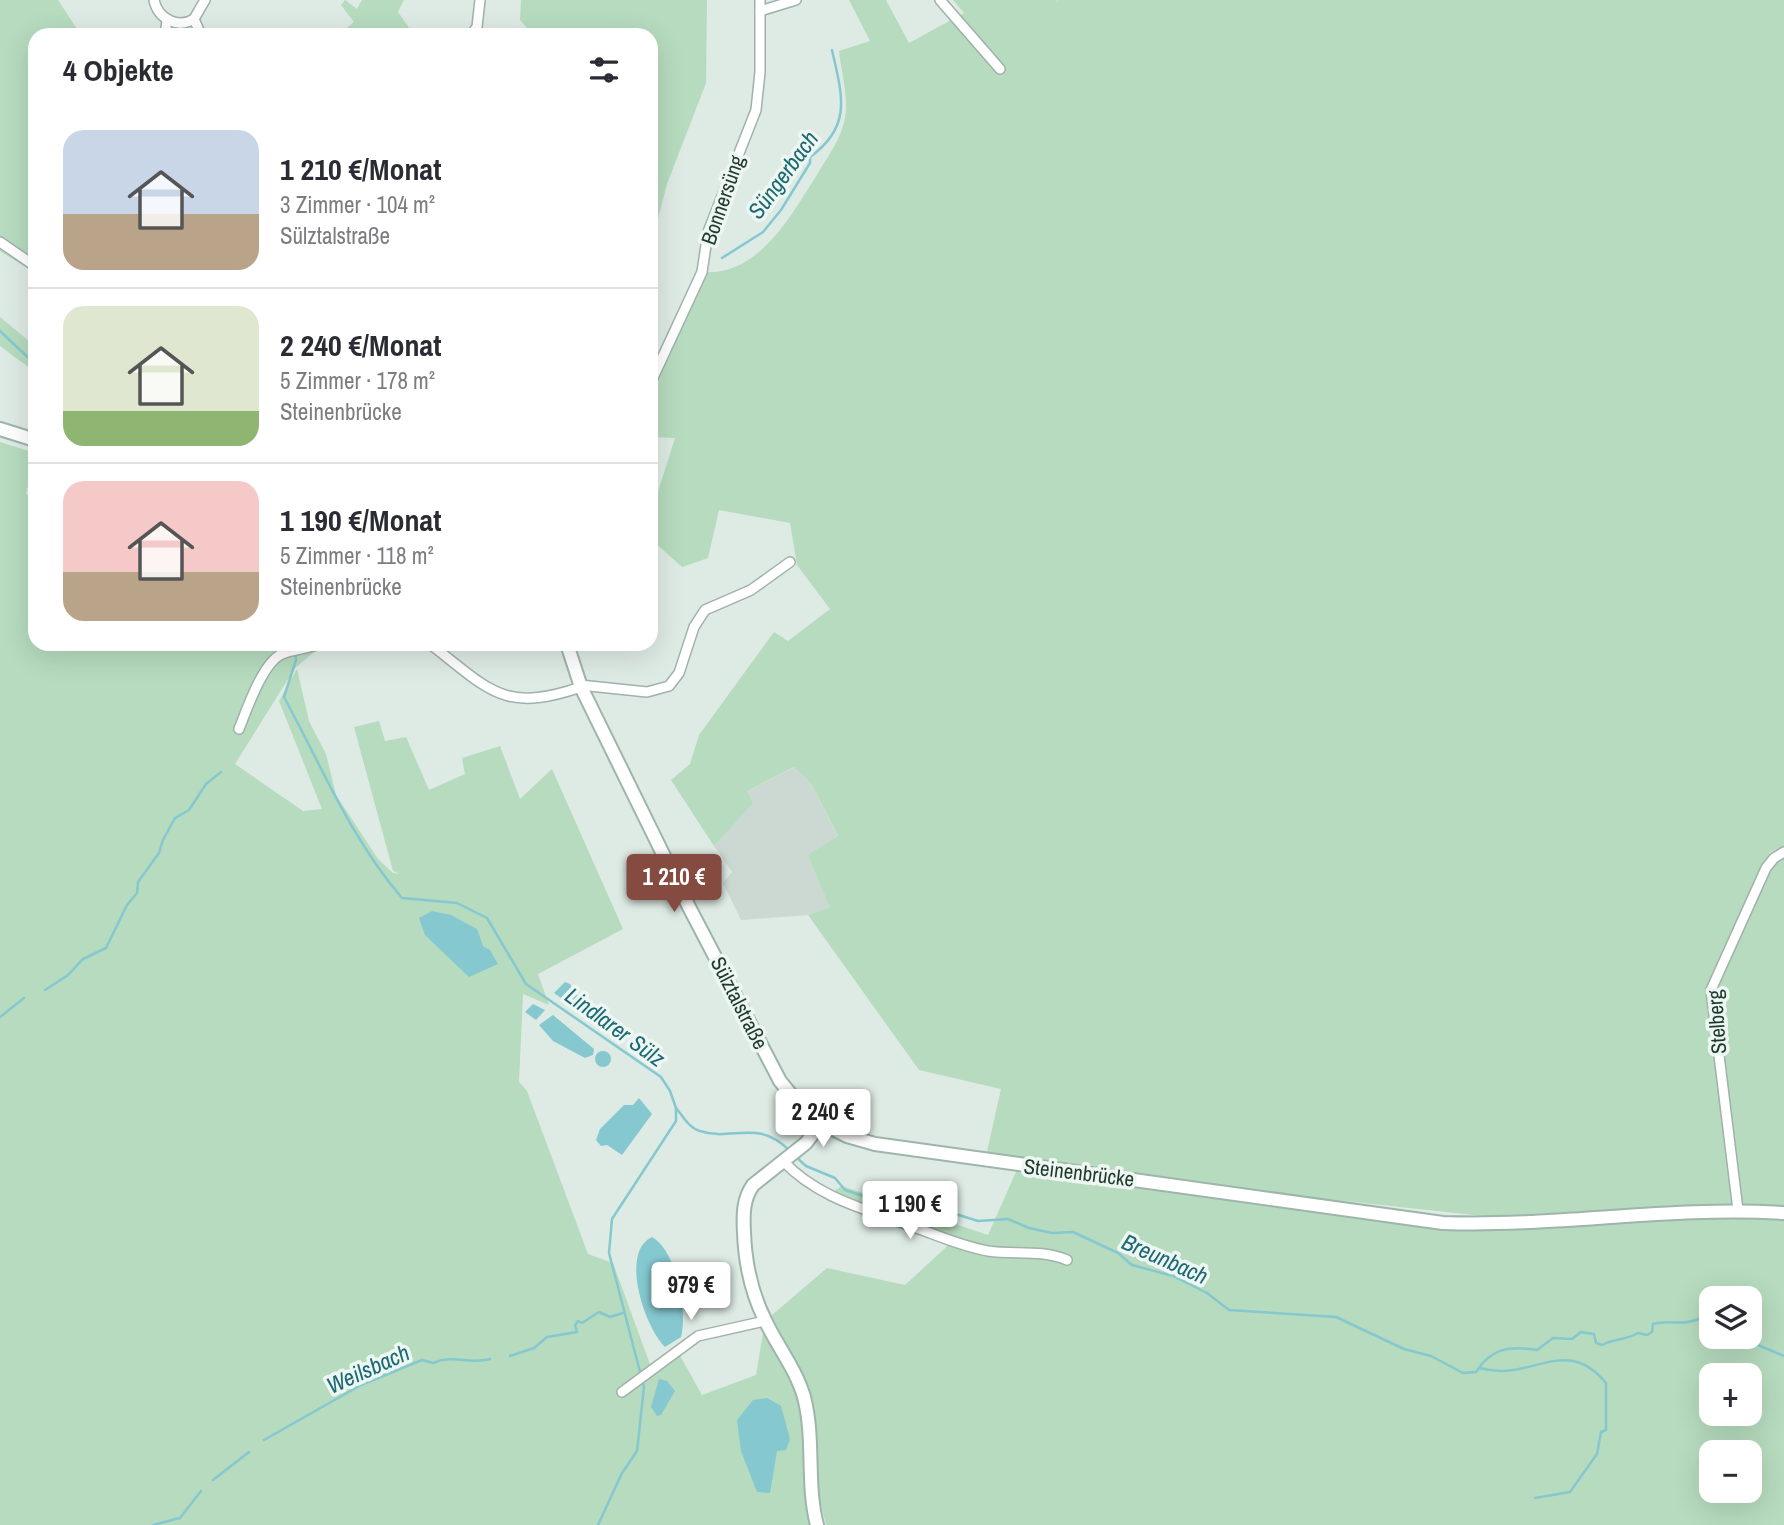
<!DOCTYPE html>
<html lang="de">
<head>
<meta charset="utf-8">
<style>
	body { margin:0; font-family:"Archivo Narrow",sans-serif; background:#f7f7f7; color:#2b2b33; height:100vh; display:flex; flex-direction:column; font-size:26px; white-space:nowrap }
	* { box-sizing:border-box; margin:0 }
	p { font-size:23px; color:#7c7c81 }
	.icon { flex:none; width:38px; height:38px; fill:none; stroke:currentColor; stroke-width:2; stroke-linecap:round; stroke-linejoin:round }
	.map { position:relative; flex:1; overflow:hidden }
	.panel { position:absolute; left:28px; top:28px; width:630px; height:623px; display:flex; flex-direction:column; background:#fff; border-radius:21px; box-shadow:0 7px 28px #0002 }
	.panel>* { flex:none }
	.tools { position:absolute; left:1699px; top:1286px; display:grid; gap:14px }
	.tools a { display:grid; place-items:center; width:63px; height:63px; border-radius:14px; background:#fff; box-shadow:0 7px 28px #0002; font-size:35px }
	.price { position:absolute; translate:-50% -60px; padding:0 16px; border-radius:7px; background:#fff; color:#222; font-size:23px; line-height:46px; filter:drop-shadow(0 2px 4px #0008) }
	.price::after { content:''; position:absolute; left:50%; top:42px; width:21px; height:16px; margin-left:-10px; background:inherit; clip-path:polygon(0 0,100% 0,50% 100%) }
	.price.current { background:#854b41; color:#fff }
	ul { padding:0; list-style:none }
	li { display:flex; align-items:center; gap:21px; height:175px; padding:0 35px }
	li+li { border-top:2px solid #e1e1e2 }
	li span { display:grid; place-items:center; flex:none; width:196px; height:140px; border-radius:21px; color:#555 }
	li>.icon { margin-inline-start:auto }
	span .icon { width:84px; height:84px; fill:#fffc; stroke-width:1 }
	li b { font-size:30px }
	h2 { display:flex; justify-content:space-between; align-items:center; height:84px; padding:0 35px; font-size:30px }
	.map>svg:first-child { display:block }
	.built { fill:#ccd9d3 }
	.green { fill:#b6dbbe; fill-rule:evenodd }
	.water { fill:#85c8d0 }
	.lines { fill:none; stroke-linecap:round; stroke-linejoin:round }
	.stream { stroke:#85c8d0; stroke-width:2.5 }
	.minor-casing { stroke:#a1b1ab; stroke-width:12 }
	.secondary-casing { stroke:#9db5ab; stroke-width:16 }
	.minor { stroke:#fff; stroke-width:9 }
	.secondary { stroke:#fff; stroke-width:12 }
	.labels { text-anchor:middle; stroke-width:7; stroke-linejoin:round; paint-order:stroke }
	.street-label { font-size:21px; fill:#1f3931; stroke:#eef6f2 }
	.water-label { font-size:23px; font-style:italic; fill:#1a6974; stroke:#eef6f2 }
</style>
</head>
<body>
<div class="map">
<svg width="1784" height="1525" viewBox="0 0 1784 1525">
	<rect width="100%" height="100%" fill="#deeae4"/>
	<polygon class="built" points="795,767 811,783 838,837 830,907 808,915 741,920 723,883 732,872 714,846 752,803 747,791"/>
	<g class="green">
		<polygon points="0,0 58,0 81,35 35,35 35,273 0,251"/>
		<polygon points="345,0 357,9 362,0 404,0 398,12 414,35 338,35 354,22 341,5"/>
		<polygon points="521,0 707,0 706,83 667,184 653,238 651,35 533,35 520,20"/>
		<path d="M849,0H886L909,43L964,13L953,0H1057L1056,3L1058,0H1784V847L1770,852L1710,986L1766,868L1784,852V1525H826L819,1497L811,1501L817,1525H0V442L35,453L26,494L35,498V644H324L295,668L235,764L303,811L322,809L279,701L297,669L309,721L326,754L336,795L378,859L393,873L400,874L393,871L354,727L379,721L385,741L406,737L429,790L465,774L462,758L500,746L520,799L552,769L623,929L538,974L549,1005L523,994L519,1082L527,1091L588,1254L613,1263L651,1367L678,1352L702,1395L756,1375L765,1321L827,1268L905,1285L954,1240L831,1193L842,1186L988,1235L1019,1165L1459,1230L1696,1207L1501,1218L1227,1188L986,1156L1001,1089L919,1070L808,915L830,907L808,855L838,836L811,783L794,767L747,791L753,803L714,846L671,780L690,764L699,735L774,632L788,641L830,609L797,565L790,523L719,510L708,558L682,567L652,540L657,528L651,523V514L675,438L651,437V384L702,272C759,277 792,214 818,173C830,153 844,135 846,110C847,91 841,70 839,51L870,41ZM1712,1298H1750V1337H1712ZM1712,1376H1750V1414H1712ZM1712,1452H1750V1491H1712Z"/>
		<polygon points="0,317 35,346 35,372 0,346"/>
	</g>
	<g class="water">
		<polygon points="432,911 451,915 477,929 483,946 490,950 498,964 469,977 425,935 419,918"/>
		<polygon points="565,982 570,984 583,1005 581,1012 554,993"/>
		<polygon points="533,1004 545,1010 536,1020 525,1012"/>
		<polygon points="553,1015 594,1049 593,1055 585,1058 553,1041 539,1025"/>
		<circle cx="603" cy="1059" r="8"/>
		<polygon points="639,1098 652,1114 622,1155 607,1145 601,1146 596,1140 600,1129 624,1105 633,1105"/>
		<path d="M652,1237C676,1250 688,1311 681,1337L665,1347C645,1328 619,1252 652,1237Z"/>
		<polygon points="659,1379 667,1381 675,1391 661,1415 657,1416 651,1407"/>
		<polygon points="767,1398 781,1406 790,1439 786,1450 777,1451 770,1493 757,1492 741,1451 737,1420 753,1400"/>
	</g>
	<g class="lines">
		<g class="stream">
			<path d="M722,258L763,232L781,210L810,163V157C853,126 842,95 832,50"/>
			<polyline points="0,331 35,364"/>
			<path d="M295,644L296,660L284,697C321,765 351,839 402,898L457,903L487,918L526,984L661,1077L670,1091L676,1108V1121L612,1219L609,1253L644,1387L637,1451L622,1473L598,1525"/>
			<polyline points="45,990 68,975 83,959 106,948 127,905 137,893 138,882 159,853 163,840 175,818 189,810 206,784 221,772"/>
			<polyline points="0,1017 24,998"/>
			<path d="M676,1108C683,1116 689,1128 700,1131C732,1142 757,1118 789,1150"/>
			<path d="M796,1157L806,1166L835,1178L845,1190L888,1204L915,1207L926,1212L946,1211L978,1221L1008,1219L1029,1228L1052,1233L1073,1232L1118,1253L1132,1265L1173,1276L1207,1293L1229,1310L1336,1317L1404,1349L1431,1356L1463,1373L1476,1372C1492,1347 1510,1346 1537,1350L1553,1338L1572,1339L1581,1332L1594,1334L1596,1343L1602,1345C1615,1338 1624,1341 1638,1333L1647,1335L1652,1332L1653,1324C1671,1319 1682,1327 1701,1318L1712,1324"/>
			<polyline points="1739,1337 1784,1356"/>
			<polyline points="510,1356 534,1348 547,1337 577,1332 575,1325 578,1321 582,1323 599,1312 610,1317 623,1313"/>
			<path d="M1480,1368C1532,1383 1564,1333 1606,1383V1430L1601,1432L1597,1454L1570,1492L1535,1498"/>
			<path d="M264,1440L361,1385L422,1360L433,1363C454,1354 468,1365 490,1359"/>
			<polyline points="213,1480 249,1452"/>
			<polyline points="153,1525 180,1518 201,1491"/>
		</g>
		<defs>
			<g id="minor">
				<path d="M154,0C158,19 178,29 194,19"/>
				<polyline points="940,0 1000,69"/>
				<polyline points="760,11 796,0"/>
				<polyline points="194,19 205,0"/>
				<polyline points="194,19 201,35"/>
				<polyline points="165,35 167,20"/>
				<polyline points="471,35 477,27 480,0"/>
				<polyline points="0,242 35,266"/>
				<polyline points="651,382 702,272 708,232 756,110 760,72 760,0"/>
				<path d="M430,644C489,689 502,714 581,687"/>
				<polyline points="580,685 647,692 669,686 679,673 694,627 705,610 751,590 790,562"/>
				<path d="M239,729C247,709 263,662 282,654C294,649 308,649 319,644"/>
				<path d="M783,1161C818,1198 865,1209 911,1226C937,1235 960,1246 988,1251C1015,1255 1040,1249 1067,1260"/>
				<polyline points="1738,1210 1711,990 1766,868 1774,858 1784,852"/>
				<polyline points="622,1392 698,1336 765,1321"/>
			</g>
			<g id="secondary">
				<polyline points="0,429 35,440"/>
				<path d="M567,644L581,687L689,907L780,1081L798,1103L821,1123L847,1136L875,1144L1443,1223C1557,1227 1670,1206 1784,1213"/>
				<path d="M817,1525C806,1483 815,1439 804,1397C796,1369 777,1346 765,1320C751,1292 745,1262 744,1232C743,1215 743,1199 753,1185L806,1143L821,1123"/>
			</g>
		</defs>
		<use href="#minor" class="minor-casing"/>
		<use href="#secondary" class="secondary-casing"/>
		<use href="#minor" class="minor"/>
		<use href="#secondary" class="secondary"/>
	</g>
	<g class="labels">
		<g class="street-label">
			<text transform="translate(723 200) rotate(-71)" y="7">Bonnersüng</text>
			<text transform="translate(739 1003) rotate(63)" y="7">Sülztalstraße</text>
			<text transform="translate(1717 1022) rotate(-94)" y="7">Stelberg</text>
			<text transform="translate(1079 1173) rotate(7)" y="7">Steinenbrücke</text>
		</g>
		<g class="water-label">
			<text transform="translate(783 175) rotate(-54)" y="8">Süngerbach</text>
			<text transform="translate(615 1027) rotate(36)" y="8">Lindlarer Sülz</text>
			<text transform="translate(1165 1259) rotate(24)" y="8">Breunbach</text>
			<text transform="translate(368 1369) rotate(-24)" y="8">Weilsbach</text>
		</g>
	</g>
</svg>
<div class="tools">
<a><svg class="icon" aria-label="layers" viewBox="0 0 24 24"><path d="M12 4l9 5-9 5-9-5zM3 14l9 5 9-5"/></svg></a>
<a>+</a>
<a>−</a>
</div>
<b class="price current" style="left:674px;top:914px">1 210 €</b>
<b class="price" style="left:823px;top:1149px">2 240 €</b>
<b class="price" style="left:910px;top:1241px">1 190 €</b>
<b class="price" style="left:691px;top:1322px">979 €</b>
<section class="panel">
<h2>4 Objekte<svg class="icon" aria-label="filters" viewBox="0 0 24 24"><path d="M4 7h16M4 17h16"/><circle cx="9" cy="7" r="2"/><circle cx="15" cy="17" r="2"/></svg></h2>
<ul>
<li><span style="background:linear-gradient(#c9d6e8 60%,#b9a48a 0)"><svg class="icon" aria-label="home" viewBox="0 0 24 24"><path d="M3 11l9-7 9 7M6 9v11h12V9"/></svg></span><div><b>1 210 €/Monat</b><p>3 Zimmer · 104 m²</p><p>Sülztalstraße</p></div></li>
<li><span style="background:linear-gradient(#dfe7d0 75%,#8fb573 0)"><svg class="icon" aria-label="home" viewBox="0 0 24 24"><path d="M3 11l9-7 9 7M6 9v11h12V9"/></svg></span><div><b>2 240 €/Monat</b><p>5 Zimmer · 178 m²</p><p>Steinenbrücke</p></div></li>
<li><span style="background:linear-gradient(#f6c9c9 65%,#b9a48a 0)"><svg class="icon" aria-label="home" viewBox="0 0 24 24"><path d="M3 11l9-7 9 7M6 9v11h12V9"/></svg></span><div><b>1 190 €/Monat</b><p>5 Zimmer · 118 m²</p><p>Steinenbrücke</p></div></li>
</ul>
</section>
</div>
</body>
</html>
